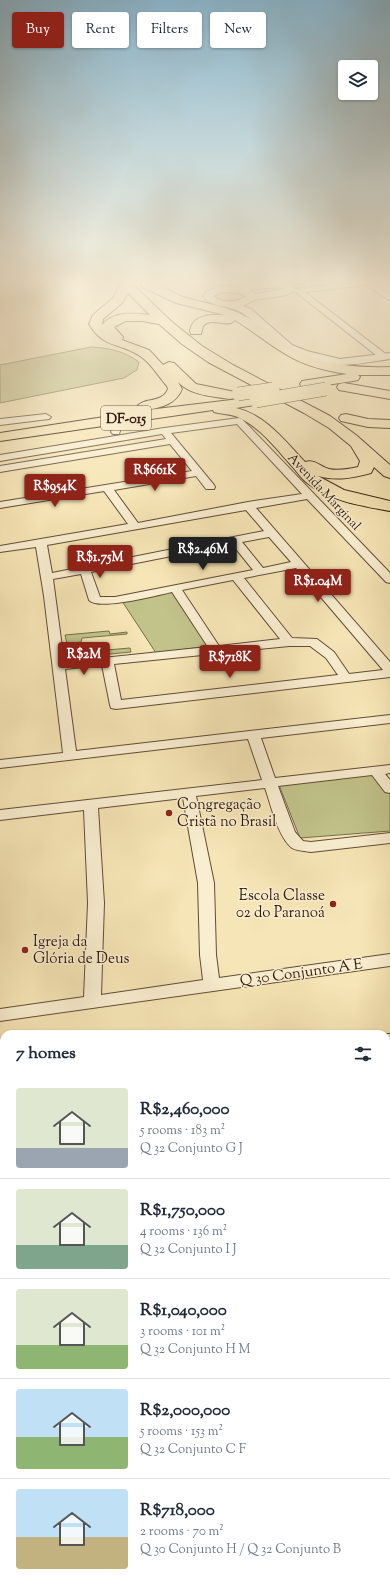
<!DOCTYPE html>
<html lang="en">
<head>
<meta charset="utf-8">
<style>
	body { margin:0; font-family:"Sorts Mill Goudy",serif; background:#f6f6f7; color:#1f2937; height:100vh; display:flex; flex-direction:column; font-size:15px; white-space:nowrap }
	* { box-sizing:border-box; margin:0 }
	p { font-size:13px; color:#747a83 }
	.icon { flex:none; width:22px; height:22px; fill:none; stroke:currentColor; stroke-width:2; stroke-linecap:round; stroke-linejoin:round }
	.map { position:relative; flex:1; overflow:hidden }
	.drawer { position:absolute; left:0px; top:1030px; width:390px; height:556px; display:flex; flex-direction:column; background:#fff; border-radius:12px 12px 0 0; box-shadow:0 1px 3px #0004 }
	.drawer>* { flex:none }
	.top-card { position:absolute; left:12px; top:12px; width:366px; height:36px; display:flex; gap:8px }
	.controls { position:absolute; left:338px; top:60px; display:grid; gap:8px }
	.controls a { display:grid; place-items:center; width:40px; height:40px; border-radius:4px; background:#fff; box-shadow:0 1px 3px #0004; font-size:20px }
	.price { position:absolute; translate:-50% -34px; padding:0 9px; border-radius:4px; background:#8f2418; color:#fff; font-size:13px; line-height:26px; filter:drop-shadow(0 1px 2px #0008) }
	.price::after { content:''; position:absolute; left:50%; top:24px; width:12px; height:9px; margin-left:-6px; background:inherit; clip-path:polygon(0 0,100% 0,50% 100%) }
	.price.selected { background:#222; color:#fff }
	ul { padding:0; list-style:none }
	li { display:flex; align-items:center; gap:12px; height:100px; padding:0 16px }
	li+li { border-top:1px solid #e0e1e3 }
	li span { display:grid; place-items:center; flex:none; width:112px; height:80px; border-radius:4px; color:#555 }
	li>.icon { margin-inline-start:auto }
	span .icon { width:48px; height:48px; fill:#fffc; stroke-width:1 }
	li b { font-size:17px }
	h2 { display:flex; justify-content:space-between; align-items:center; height:48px; padding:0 16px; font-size:17px }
	.chip { padding:0 14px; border-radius:4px; background:#fff; box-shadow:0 1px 3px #0004; font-size:14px; line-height:36px }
	.chip.selected { background:#8f2418; color:#fff }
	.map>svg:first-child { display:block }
	.green { fill:#c1c38a; stroke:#786e4b }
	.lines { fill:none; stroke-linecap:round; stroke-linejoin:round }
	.minor-casing { stroke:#624c36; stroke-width:2 }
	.tertiary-casing { stroke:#624c36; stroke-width:2 }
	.primary-casing { stroke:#30190c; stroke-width:2 }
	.minor { fill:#f9eed0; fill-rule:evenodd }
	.tertiary { fill:#f9eed0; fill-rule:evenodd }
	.primary { fill:#f6e5b6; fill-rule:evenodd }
	.primary-bridge-casing { stroke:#30190c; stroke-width:14; stroke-linecap:butt }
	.primary-bridge { stroke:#f6e5b6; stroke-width:13 }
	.poi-dot { fill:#8f2418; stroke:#f9eed0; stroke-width:1.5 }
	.labels { text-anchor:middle; stroke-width:3; stroke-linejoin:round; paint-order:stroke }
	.far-street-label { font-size:13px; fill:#30190c; stroke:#f9eed0 }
	.shield { fill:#f9eed0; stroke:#6c5947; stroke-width:1 }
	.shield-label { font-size:14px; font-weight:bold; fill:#30190c }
	.poi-label { font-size:15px; fill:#30190c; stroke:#f9eed0; text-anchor:start }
	.street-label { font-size:15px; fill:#30190c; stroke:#f9eed0 }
</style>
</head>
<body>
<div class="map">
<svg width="390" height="1586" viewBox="0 0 390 1586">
	<rect width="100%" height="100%" fill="#f6e5b6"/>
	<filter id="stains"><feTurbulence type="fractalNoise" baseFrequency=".005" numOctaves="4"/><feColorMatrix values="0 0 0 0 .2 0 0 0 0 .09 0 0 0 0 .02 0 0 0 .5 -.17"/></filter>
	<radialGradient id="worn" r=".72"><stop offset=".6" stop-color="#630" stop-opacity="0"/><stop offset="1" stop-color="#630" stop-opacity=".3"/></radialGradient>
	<g class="green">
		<path d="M91,347C109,348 124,351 139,362L137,370L124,378L0,403V365Z"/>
		<polygon points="172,591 209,646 156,653 122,601"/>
		<polygon points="109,631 110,634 127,632 127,634 82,638 81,642 67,644 65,635"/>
		<polygon points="81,647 83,652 130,648 131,652 70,658 68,648"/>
		<polygon points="379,772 390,789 390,831 300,838 279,785"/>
	</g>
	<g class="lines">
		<defs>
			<g id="minor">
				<polygon points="215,281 223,281 223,282 219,284 216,284"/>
				<path d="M286,281H306C300,285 280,288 274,284L275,282Z"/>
				<polygon points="369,281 390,281 390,283 376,285 390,295 390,301 367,285 305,292 387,355 388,357 384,360 381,359 297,293 291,291 295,289"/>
				<polygon points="46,414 51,417 49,419 0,425 0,419"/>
				<polygon points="136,416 141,419 139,421 122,425 119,434 113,434 111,432 115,421"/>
				<path d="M239,418L242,419L390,573V583L386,582L307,499L256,508L390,662V677L116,709L111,708L110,705L102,665L65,669L76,751L390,715V723L261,738L275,778L390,765V773L385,774L390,780V793L385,792L372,775L278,786L295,832L303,841L311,842L390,833V843L311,852C306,851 297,851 292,848C278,837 271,805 265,788L196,796L214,883L216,955L219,978L390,954V966L0,1021V1009L84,997L88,903L84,810L0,820V810L262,780L248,739L0,768V760L63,753L44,596L36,547L0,552V546L128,524L104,491L0,508V502L192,471L170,444L0,472V466L166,439L162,434L0,461V455L164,428ZM237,424L302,494L248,502L138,523L114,490L196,476L206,489H214L215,487L214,485L171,433ZM246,510L264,531L52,573L47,545ZM269,537L291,562L263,568L242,542ZM232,544L253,570L115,597H100L91,572ZM296,568L383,670L349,674L334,652L317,639L292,638L244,578ZM81,574L89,600C98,611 158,595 172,592L208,647L64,662L53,579ZM233,580L280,639L219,646L182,590ZM289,646H310L326,658L338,675L121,700L114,664ZM183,798L198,883L200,955L203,980L101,995L104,903L98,808Z"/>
				<rect x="386" y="1034" width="4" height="14"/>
				<rect x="0" y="1092" width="4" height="14"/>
				<polygon points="4,1299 4,1360 0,1358 0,1300"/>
				<polygon points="386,1388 390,1390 390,1425 386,1423"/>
				<polygon points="390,1429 390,1451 386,1452 386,1430"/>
				<polygon points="4,1577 4,1582 26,1582 26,1586 2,1586"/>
			</g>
			<path id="tertiary" d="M278,281L292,285L294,290L287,295L254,300L243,306L251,309L292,345L307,351L340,359L390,353V359C374,361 357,365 341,365C329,365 293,355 283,348C269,338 258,324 244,314C231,304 213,310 203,296L206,292L220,286L235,287ZM278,287L284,289L255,294L250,290ZM222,292L239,293L246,296C237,303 222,303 213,296Z"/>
			<g id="primary">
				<path d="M117,281H129L172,322L202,346L233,365L330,416L356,435L390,465V478L384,476L374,467L371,473C352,478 337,481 318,476L344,490L390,501V511C362,506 329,501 306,482C300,477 296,470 290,464C274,446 258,425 235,416C228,414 221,414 214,412L213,410L0,441V433L143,411L139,410L137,407C143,397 162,404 168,389L167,386C158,376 151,363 140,356C119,342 104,349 89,324L93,315L113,298L120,285ZM128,293L150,315C133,313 114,311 102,325L103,319L122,303ZM126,321H142L159,324L182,344L208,362L304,413L329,428L351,446L360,461L358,467C349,469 338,471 329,469C320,467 316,459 305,462C285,441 266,415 236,408L261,404L263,401L261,398L256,397L148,410C162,407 176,404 182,389L178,382C192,396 211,396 230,399L235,398L237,395L235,392L196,384L174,363L169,362L163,365L149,350L122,340L123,337L114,327Z"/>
				<path d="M142,281C153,279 168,291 178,295C198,303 220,304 239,313C265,325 285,347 312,357C337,366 363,368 390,367V375H358L360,377L358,380L353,381L307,388L302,387L300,384L302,381L347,374C326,371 305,366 287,355C269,345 253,331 235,320C228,329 213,317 204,325C202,327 202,331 201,334H191L190,331C192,315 211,314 225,315L176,303L142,287L140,284Z"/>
				<polygon points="344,383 390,391 390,399 339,390 337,387 339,384"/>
				<polygon points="346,414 368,419 390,420 390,428 368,427 341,421 339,418 341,415"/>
			</g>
		</defs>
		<use href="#minor" class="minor-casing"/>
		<use href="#tertiary" class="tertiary-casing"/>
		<use href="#primary" class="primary-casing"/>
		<use href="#minor" class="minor"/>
		<use href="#tertiary" class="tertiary"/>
		<use href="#primary" class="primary"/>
		<defs>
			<g id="primary-bridge">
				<polyline points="238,394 273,389"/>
				<polyline points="256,401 326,389"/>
			</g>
		</defs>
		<use href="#primary-bridge" class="primary-bridge-casing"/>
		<use href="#primary-bridge" class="primary-bridge"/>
	</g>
	<linearGradient id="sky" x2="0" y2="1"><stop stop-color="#8ab8d1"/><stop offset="0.56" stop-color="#fbf3de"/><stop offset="1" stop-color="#fbf3de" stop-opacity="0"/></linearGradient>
	<rect width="390" height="503" fill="url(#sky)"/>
	<g class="poi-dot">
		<circle cx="169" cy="813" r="4"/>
		<circle cx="333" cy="904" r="4"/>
		<circle cx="25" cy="950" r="4"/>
	</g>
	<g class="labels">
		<g class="far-street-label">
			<text transform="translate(325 491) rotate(47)" y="5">Avenida Marginal</text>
		</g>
		<rect class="shield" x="101" y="406" width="50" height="24" rx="3"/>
		<g class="shield-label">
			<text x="126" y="423">DF-015</text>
		</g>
		<g class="poi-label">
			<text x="177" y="809">Congregação<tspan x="177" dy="17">Cristã no Brasil</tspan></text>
			<text x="325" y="900" text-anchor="end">Escola Classe<tspan x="325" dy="17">02 do Paranoá</tspan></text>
			<text x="33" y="946">Igreja da<tspan x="33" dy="17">Glória de Deus</tspan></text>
		</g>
		<g class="street-label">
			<text transform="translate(301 972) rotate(-8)" y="5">Q 30 Conjunto A E</text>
		</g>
	</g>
	<rect width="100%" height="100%" filter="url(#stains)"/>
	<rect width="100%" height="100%" fill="url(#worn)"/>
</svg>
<div class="controls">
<a><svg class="icon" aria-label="layers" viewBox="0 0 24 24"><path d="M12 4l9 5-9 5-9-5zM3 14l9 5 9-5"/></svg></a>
</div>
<b class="price" style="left:155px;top:492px">R$661K</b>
<b class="price" style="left:55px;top:508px">R$954K</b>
<b class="price selected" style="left:203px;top:571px">R$2.46M</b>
<b class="price" style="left:100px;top:579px">R$1.75M</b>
<b class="price" style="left:318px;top:603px">R$1.04M</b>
<b class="price" style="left:84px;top:676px">R$2M</b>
<b class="price" style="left:230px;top:679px">R$718K</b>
<div class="top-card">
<a class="chip selected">Buy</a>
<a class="chip">Rent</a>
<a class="chip">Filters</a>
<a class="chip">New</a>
</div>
<section class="drawer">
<h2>7 homes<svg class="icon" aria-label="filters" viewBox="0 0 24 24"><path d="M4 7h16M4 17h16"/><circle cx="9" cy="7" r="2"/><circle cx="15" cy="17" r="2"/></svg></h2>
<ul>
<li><span style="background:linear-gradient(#dfe7d0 75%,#9aa5b1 0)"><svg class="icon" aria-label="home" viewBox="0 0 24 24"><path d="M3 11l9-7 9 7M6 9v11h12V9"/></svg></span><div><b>R$2,460,000</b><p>5 rooms · 183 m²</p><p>Q 32 Conjunto G J</p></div></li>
<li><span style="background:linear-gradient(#dfe7d0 70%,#7fa58c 0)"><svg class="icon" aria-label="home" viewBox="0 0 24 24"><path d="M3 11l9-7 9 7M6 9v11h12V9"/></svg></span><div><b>R$1,750,000</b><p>4 rooms · 136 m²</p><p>Q 32 Conjunto I J</p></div></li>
<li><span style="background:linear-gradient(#dfe7d0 70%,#8fb573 0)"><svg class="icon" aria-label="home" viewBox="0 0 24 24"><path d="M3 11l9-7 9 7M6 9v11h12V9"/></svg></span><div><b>R$1,040,000</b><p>3 rooms · 101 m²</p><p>Q 32 Conjunto H M</p></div></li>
<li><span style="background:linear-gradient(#bfe0f5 60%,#8fb573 0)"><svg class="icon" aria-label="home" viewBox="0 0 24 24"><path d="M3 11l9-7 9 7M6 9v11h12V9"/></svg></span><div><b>R$2,000,000</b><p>5 rooms · 153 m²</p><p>Q 32 Conjunto C F</p></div></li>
<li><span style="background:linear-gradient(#bfe0f5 60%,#c2b280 0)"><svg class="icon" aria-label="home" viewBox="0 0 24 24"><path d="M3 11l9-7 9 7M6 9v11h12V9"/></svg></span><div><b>R$718,000</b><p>2 rooms · 70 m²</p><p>Q 30 Conjunto H / Q 32 Conjunto B</p></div></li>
</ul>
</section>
</div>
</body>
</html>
